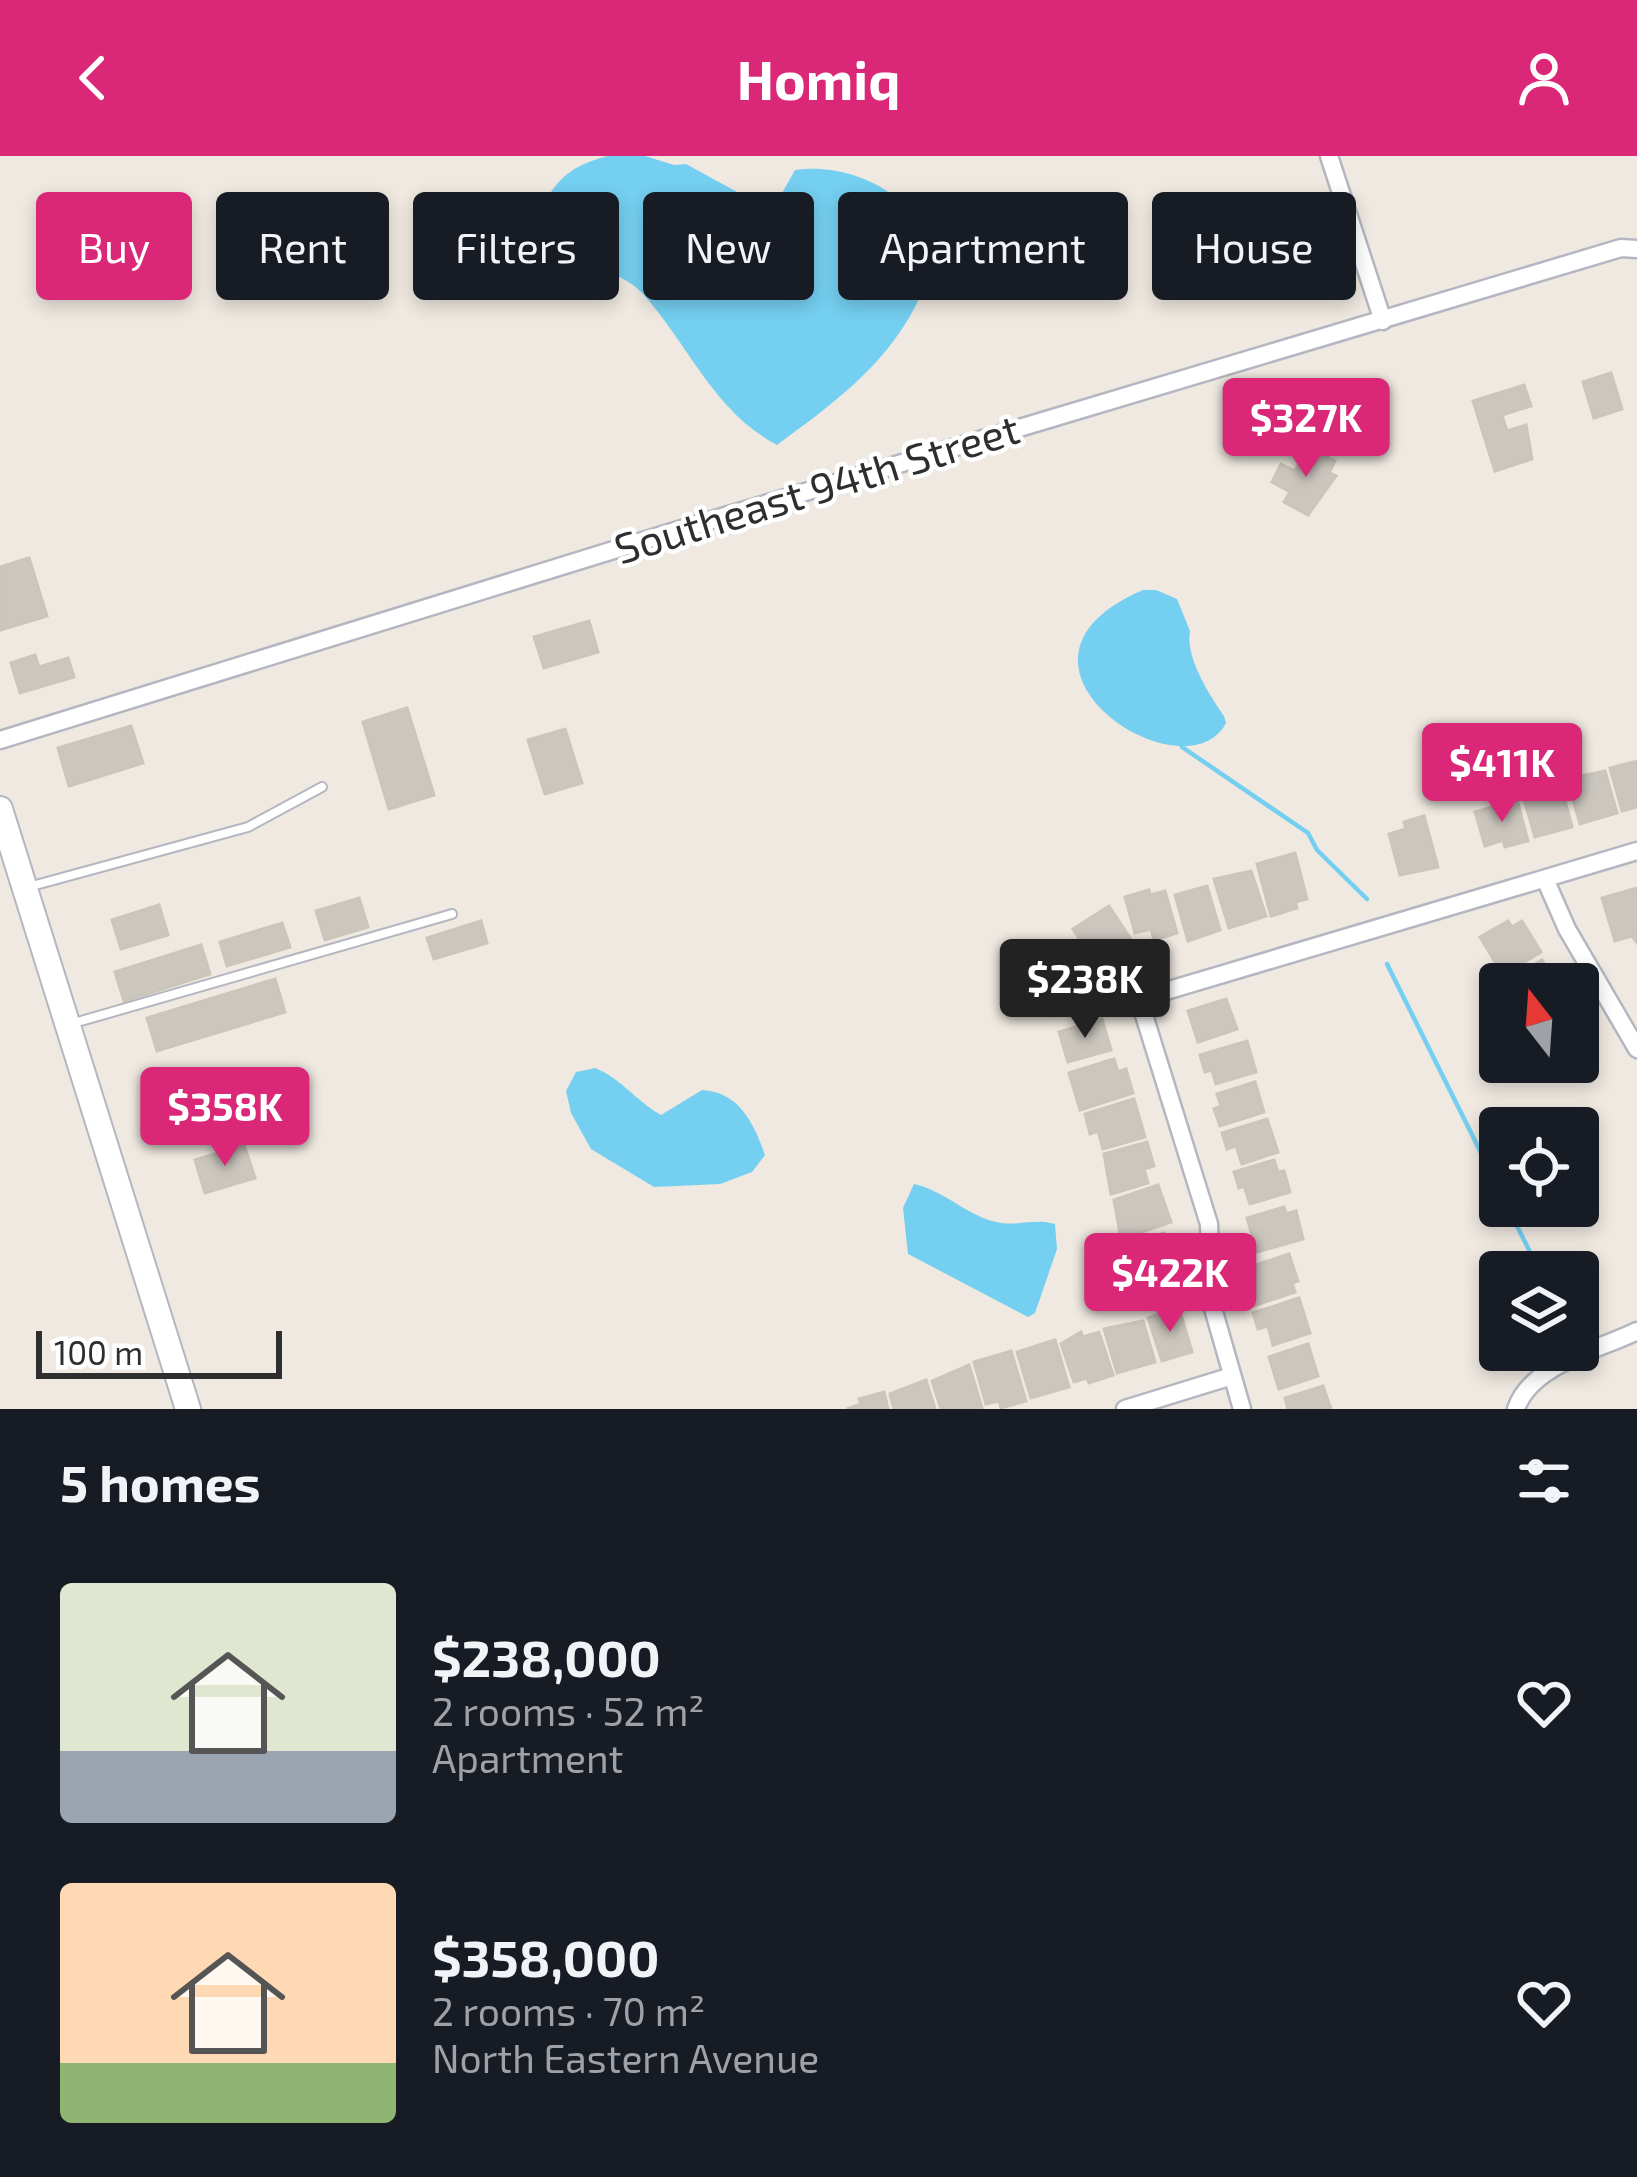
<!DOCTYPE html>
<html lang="en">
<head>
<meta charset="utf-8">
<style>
	body { margin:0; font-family:"Exo 2",sans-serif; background:#242831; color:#f1f3f6; height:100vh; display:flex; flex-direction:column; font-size:45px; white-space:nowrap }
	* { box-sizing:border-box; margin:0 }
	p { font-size:39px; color:#9ea1a6 }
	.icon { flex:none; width:66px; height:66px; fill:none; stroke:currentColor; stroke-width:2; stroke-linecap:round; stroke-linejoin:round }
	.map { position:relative; height:1253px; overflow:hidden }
	.sheet { display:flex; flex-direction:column; background:#171b24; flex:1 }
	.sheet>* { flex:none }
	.guide { position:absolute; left:36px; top:36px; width:1566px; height:108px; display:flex; gap:24px }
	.needle { width:78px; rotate:343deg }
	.buttons { position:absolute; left:1479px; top:807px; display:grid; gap:24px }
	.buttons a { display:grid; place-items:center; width:120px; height:120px; border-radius:12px; background:#171b24; box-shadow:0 6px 18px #0003; font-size:60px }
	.scale { position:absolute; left:36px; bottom:30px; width:246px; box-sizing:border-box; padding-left:12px; border:6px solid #2e2e2e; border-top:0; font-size:33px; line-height:42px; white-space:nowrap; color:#2e2e2e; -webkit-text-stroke:9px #fff; paint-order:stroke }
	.price { position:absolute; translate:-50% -102px; padding:0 27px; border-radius:12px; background:#db2777; color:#fff; font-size:39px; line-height:78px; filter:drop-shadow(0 3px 6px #0008) }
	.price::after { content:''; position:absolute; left:50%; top:72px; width:36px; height:27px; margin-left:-18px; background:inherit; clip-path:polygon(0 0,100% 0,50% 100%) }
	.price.on { background:#222; color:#fff }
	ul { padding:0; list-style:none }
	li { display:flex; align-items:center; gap:36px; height:300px; padding:0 60px }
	li span { display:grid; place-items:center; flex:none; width:336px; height:240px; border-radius:12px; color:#555 }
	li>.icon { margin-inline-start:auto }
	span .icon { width:144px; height:144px; fill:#fffc; stroke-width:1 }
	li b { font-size:51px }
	h2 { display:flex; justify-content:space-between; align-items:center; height:144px; padding:0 60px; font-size:51px }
	.chip { padding:0 42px; border-radius:12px; background:#171b24; box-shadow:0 6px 18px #0003; font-size:42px; line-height:108px }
	.chip.on { background:#db2777; color:#fff }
	header { display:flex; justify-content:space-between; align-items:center; height:156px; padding:0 60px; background:#db2777; color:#fff; font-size:54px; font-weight:700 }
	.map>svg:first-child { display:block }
	.water { fill:#75cff0 }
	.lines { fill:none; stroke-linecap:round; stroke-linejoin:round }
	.stream { stroke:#75cff0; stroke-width:4.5 }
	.building { fill:#cbc7bf; stroke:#cbc5ba; stroke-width:3 }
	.lane-casing { stroke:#b4b7c1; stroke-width:12 }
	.street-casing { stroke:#b4b7c1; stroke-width:21 }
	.secondary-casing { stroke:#b4b7c1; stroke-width:28 }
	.lane { stroke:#fff; stroke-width:8 }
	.street { stroke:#fff; stroke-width:16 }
	.secondary { stroke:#fff; stroke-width:24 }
	.labels { text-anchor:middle; stroke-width:9; stroke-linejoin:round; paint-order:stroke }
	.street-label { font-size:42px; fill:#2e2e2e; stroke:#fff }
</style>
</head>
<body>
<header><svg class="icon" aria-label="back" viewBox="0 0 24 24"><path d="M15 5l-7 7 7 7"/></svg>Homiq<svg class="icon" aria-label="person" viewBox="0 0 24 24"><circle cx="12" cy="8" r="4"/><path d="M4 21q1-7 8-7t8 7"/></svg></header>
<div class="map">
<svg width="1637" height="1253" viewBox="0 0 1637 1253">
	<rect width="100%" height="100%" fill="#efe9e1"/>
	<g class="water">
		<path d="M608,0H645L674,9L686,8L772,55L795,14C855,6 919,41 937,99C929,116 924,134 915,151C883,212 831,249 777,289C713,255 689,189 643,138C622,115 594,114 567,106C556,102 545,93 535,87L531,71C554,29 561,12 608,0Z"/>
		<path d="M1143,434H1156L1177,443L1190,475C1185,501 1209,538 1224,560L1226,567C1185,645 973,507 1143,434Z"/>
		<path d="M595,912C622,923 636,945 661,959L702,934C739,936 754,967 765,999L752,1016L720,1028L654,1031L591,993L571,957L566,935L576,916Z"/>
		<path d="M914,1028C945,1035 966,1059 996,1066C1016,1071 1035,1062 1055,1068L1057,1093L1035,1157L1028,1161L908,1098L903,1052Z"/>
	</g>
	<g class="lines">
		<g class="stream">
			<polyline points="1182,591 1308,677 1317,694 1367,743"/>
			<polyline points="1387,808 1500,1035"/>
			<polyline points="1507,1050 1540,1116"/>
		</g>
	</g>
	<g class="building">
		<polygon points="1611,217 1622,253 1594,262 1583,226"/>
		<polygon points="1524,229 1531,250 1502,259 1507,275 1526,269 1532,303 1495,315 1473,245"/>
		<polygon points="1308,291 1335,305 1329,317 1336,320 1308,359 1284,346 1290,336 1272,326 1281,308 1295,315"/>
		<polygon points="29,402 47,460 1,474 0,411"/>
		<polygon points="589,465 598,496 544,512 534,481"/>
		<polygon points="35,499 39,511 68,502 74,521 20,537 11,507"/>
		<polygon points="407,552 434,639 389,653 363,566"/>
		<polygon points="131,570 143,607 69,630 58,592"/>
		<polygon points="565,573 582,627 545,638 528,584"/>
		<polygon points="1637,605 1637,651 1622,655 1610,612"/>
		<polygon points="1605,615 1617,657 1580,668 1567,623"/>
		<polygon points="1560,626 1572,671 1535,681 1521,633"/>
		<polygon points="1517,644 1528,685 1505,691 1503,684 1485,690 1475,656"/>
		<polygon points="1424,660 1438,711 1400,719 1389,678 1406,673 1404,666"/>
		<polygon points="1295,697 1307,743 1295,746 1297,752 1271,760 1257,708"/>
		<polygon points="1251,715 1266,760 1229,772 1214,723"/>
		<polygon points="1207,730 1220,774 1188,785 1175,739"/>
		<polygon points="1637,732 1637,787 1632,780 1615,785 1602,742"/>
		<polygon points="1149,734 1150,739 1165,735 1177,777 1154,784 1151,773 1135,777 1125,741"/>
		<polygon points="359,742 368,771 325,784 316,755"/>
		<polygon points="159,749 168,779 121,793 112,764"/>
		<polygon points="1109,750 1132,785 1096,809 1073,773"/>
		<polygon points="481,765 487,787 434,803 427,782"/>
		<polygon points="1508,765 1512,771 1522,765 1541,796 1503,819 1480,781"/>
		<polygon points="282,767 290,791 227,810 220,786"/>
		<polygon points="201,789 210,818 124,845 115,816"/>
		<polygon points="1542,804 1556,828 1510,828 1508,824"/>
		<polygon points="1078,814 1084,833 1090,831 1097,856 1080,861 1078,853 1053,860 1051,851 1046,853 1038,825"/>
		<polygon points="275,823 285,856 157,895 147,862"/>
		<polygon points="1226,843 1237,873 1198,886 1188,855"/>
		<polygon points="1102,863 1111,894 1068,906 1059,876"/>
		<polygon points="1247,885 1256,916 1216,928 1212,914 1205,916 1200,899"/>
		<polygon points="1114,903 1118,916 1126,913 1133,937 1080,954 1069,917"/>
		<polygon points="1255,926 1264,956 1220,970 1214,953 1221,950 1217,938"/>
		<polygon points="1134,943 1145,981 1103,993 1098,975 1090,978 1085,958"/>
		<polygon points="1267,963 1278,996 1242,1008 1236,990 1227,993 1222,977"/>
		<polygon points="1147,986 1154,1010 1144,1013 1148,1027 1111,1038 1104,998"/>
		<polygon points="244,989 255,1022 205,1037 195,1004"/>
		<polygon points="1274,1004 1278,1016 1284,1015 1290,1036 1250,1048 1244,1030 1239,1032 1234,1016"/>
		<polygon points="1158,1029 1171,1066 1121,1083 1114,1044"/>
		<polygon points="1284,1051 1286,1058 1296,1055 1303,1083 1257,1096 1247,1062"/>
		<polygon points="1164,1077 1175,1117 1135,1129 1123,1089"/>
		<polygon points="1289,1098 1298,1125 1292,1127 1295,1136 1253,1150 1247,1132 1255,1129 1250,1111"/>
		<polygon points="1299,1142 1310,1177 1273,1189 1268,1170 1258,1173 1253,1157"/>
		<polygon points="1179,1152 1192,1196 1162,1205 1148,1162"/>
		<polygon points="1143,1165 1155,1206 1117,1217 1104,1173"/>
		<polygon points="1081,1176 1083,1181 1099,1176 1113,1219 1089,1227 1087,1222 1074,1226 1061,1188"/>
		<polygon points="1055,1184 1069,1231 1031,1242 1017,1196"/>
		<polygon points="1308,1188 1318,1220 1279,1233 1269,1201"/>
		<polygon points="1011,1195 1026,1245 1001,1252 999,1245 986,1248 974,1206"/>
		<polygon points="969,1209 982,1252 941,1253 932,1225"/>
		<polygon points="926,1224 935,1253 894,1253 890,1238"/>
		<polygon points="1323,1230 1331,1253 1288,1253 1285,1242"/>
		<polygon points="884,1236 888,1253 847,1253 861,1248 859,1243"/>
	</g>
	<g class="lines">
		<defs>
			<g id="lane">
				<polyline points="32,730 248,671 322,631"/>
				<polyline points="74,867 452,758"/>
			</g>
			<g id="street">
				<polyline points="1329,0 1383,165"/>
				<polyline points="0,584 675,375 1621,92 1637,93"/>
				<polyline points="1545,723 1567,773 1637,893"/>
				<polyline points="1125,1253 1232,1220"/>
				<polyline points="1242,1253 1212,1149 1209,1068 1139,843 1637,695"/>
				<path d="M1516,1253C1531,1208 1599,1194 1637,1175"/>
			</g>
			<polyline id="secondary" points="0,653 188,1253"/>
		</defs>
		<use href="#lane" class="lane-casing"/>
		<use href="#street" class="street-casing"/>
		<use href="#secondary" class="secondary-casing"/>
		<use href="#lane" class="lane"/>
		<use href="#street" class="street"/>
		<use href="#secondary" class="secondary"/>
	</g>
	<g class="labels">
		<g class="street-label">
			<text transform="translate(817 333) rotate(-17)" y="15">Southeast 94th Street</text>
		</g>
	</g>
</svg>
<div class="buttons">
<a><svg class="needle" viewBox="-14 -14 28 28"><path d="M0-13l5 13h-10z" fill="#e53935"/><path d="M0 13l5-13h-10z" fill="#9ea1a6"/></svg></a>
<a><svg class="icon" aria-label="locate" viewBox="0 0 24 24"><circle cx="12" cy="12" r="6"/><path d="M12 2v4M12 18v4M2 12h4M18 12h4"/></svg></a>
<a><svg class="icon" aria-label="layers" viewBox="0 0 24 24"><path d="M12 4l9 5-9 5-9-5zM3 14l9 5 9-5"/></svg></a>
</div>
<div class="scale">100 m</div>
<b class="price" style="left:1306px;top:324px">$327K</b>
<b class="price" style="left:1502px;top:669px">$411K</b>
<b class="price on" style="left:1085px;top:885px">$238K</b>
<b class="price" style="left:225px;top:1013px">$358K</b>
<b class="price" style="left:1170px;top:1179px">$422K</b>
<div class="guide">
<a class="chip on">Buy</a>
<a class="chip">Rent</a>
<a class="chip">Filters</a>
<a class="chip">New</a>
<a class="chip">Apartment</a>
<a class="chip">House</a>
</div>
</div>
<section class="sheet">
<h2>5 homes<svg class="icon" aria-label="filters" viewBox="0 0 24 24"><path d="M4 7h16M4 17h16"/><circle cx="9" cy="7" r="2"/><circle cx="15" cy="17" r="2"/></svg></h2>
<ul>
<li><span style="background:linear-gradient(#dfe7d0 70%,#9aa5b1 0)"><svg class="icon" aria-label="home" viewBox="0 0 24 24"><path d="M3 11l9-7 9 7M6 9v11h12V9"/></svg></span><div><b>$238,000</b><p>2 rooms · 52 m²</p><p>Apartment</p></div><svg class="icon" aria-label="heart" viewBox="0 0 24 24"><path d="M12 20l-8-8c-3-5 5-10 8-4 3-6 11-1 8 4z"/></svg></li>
<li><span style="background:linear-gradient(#ffd9b3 75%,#8fb573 0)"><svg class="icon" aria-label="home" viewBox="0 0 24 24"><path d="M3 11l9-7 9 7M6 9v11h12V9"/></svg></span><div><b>$358,000</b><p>2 rooms · 70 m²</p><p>North Eastern Avenue</p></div><svg class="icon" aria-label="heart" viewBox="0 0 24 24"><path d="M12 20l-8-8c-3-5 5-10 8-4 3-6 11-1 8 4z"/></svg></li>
</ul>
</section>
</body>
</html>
